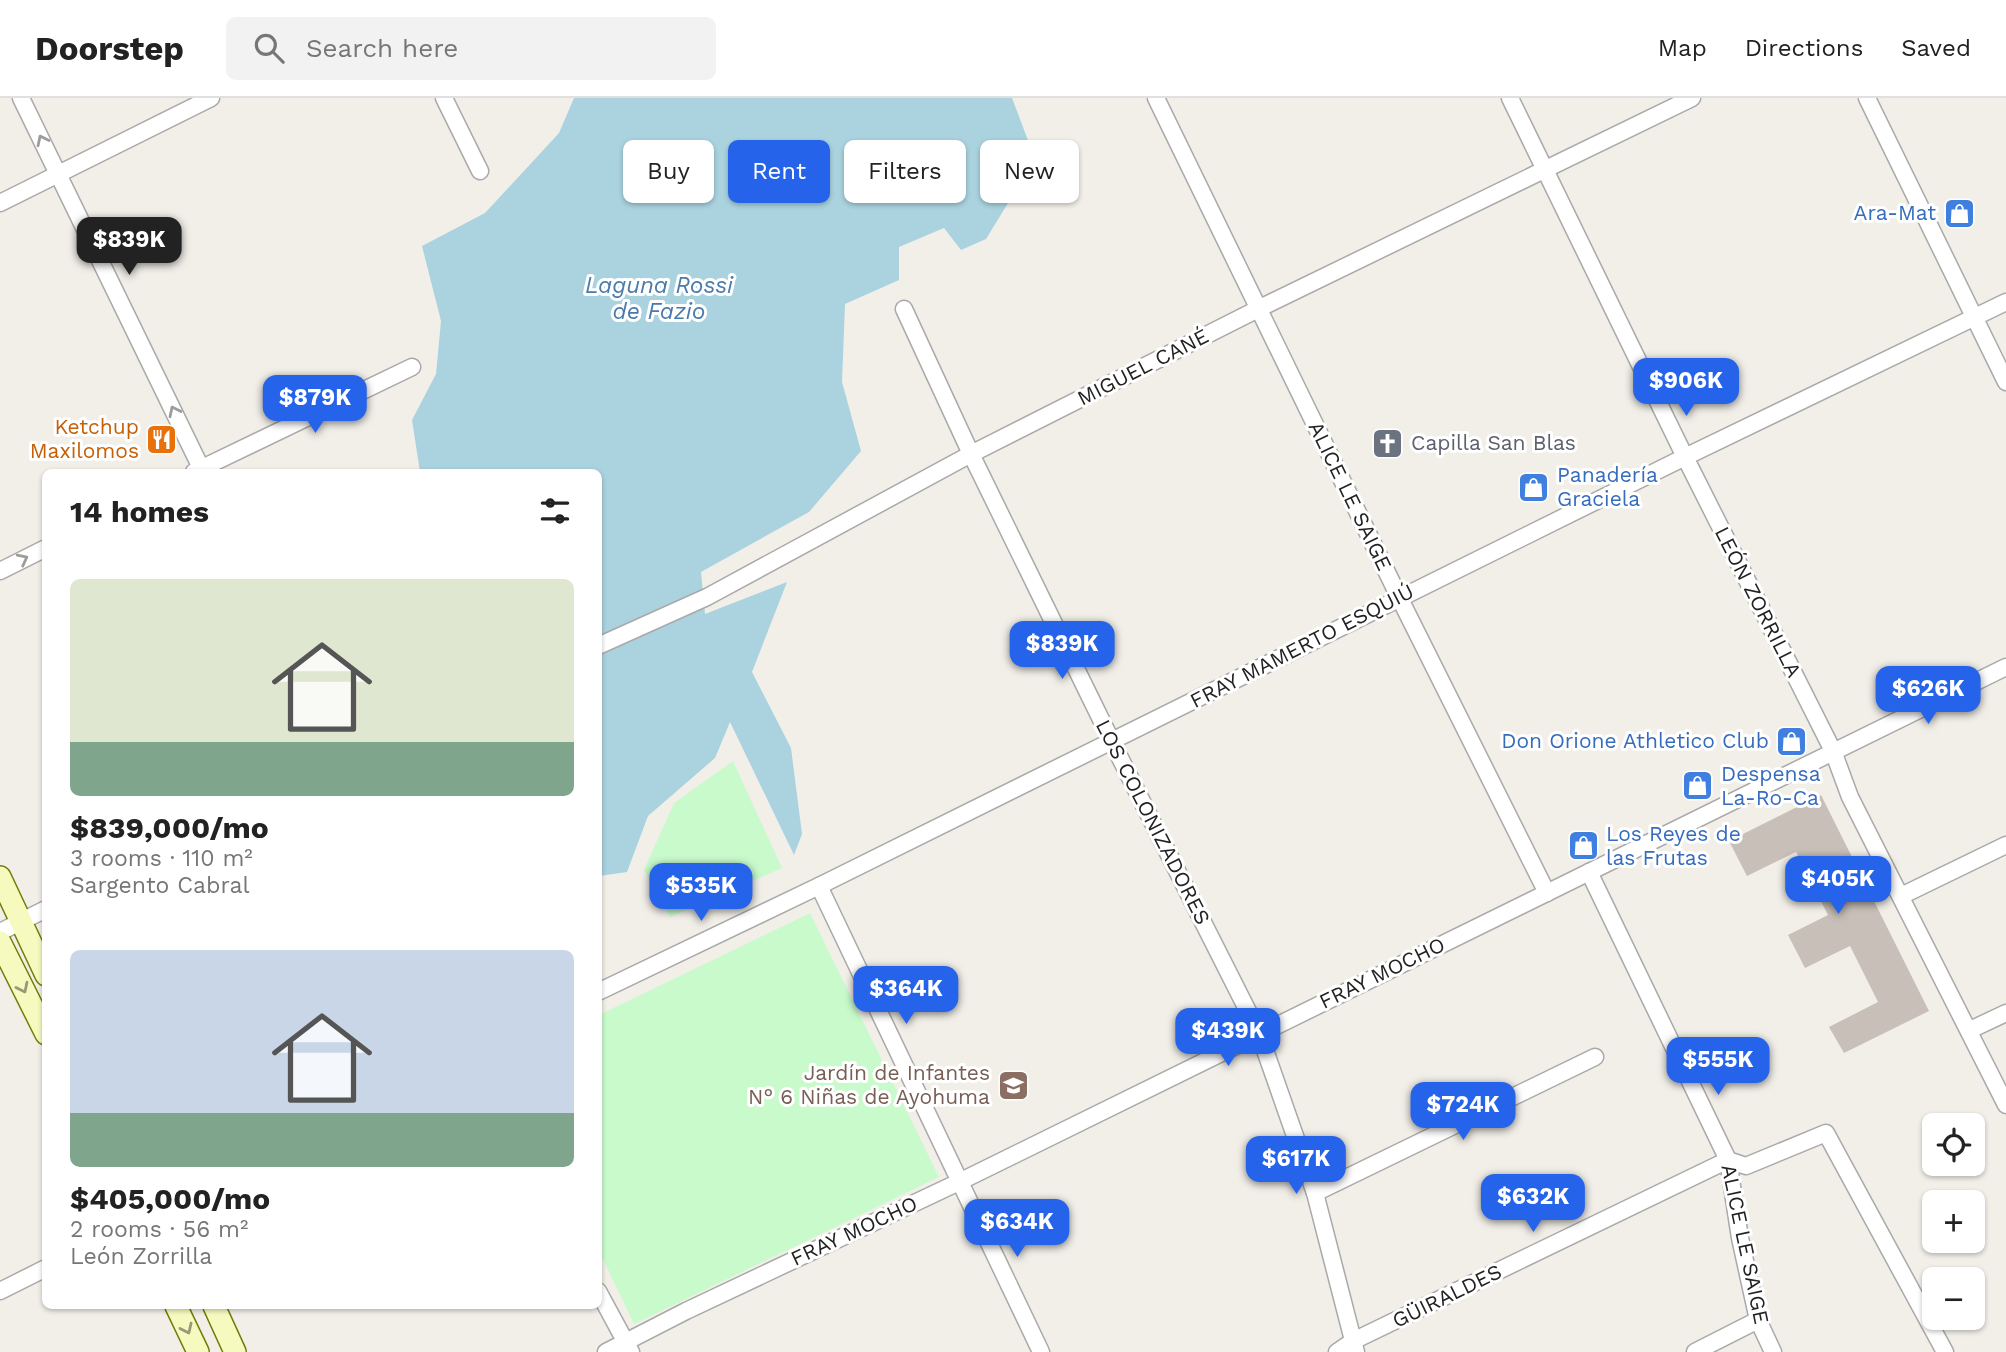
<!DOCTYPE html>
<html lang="en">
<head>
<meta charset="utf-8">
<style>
	body { margin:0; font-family:"Work Sans",sans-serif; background:#f2f2f2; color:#222; height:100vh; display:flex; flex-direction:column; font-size:26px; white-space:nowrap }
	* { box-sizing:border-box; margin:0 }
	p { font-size:23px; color:#767676 }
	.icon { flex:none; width:38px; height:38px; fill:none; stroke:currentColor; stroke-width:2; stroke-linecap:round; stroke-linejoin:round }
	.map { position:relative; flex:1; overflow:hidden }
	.sheet { position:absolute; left:42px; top:371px; width:560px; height:840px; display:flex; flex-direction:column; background:#fff; border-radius:10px; box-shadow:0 2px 5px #0004 }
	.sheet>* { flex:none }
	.hud { position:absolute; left:623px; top:42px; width:665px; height:63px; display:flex; gap:14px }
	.controls { position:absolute; left:1922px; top:1015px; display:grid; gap:14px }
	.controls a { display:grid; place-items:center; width:63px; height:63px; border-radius:10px; background:#fff; box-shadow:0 2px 5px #0004; font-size:35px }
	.price { position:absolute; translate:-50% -60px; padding:0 16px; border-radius:14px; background:#2563eb; color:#fff; font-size:23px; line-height:46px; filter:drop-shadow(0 2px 4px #0008) }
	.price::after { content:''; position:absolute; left:50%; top:42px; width:21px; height:16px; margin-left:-10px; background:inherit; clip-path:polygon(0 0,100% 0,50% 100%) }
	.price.active { background:#222; color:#fff }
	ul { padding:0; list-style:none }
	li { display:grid; align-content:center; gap:14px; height:371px; padding:0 28px }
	li span { display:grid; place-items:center; height:217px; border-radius:10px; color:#555 }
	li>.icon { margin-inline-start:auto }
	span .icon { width:126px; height:126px; fill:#fffc; stroke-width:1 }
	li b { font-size:30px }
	h2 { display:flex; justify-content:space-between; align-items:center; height:84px; padding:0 28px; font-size:30px }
	.tag { padding:0 24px; border-radius:10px; background:#fff; box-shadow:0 2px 5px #0004; font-size:24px; line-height:63px }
	.tag.active { background:#2563eb; color:#fff }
	header { display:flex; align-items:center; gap:42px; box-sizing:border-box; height:98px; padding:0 35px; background:#fff; border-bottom:2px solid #e0e0e0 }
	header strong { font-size:33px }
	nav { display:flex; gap:38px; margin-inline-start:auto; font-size:24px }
	.search { width:490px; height:63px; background:#f2f2f2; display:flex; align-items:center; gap:18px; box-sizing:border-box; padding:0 24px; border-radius:10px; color:#767676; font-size:26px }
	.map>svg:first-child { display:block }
	.park { fill:#c8facc }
	.water { fill:#aad3df }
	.building { fill:#c7bfb8 }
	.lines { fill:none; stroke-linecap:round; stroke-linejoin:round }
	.street-casing { stroke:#a9a9a9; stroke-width:19 }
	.secondary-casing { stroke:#707d05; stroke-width:24 }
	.street { stroke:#fff; stroke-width:16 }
	.secondary { stroke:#f7fabf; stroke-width:21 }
	.oneway { stroke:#9c9c9c }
	.oneway2 { stroke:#979978 }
	.labels { text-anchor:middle; stroke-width:6; stroke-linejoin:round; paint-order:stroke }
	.shop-label { font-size:21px; fill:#366cbe; stroke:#fff; text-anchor:start }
	.street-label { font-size:21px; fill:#222; stroke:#fff }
	.food-label { font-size:21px; fill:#c56008; stroke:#fff; text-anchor:end }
	.worship-label { font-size:21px; fill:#5b616d; stroke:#fff; text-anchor:start }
	.education-label { font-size:21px; fill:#785e54; stroke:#fff; text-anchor:end }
	.water-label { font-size:23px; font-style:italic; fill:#4a7aab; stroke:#fff }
</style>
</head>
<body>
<header>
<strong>Doorstep</strong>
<div class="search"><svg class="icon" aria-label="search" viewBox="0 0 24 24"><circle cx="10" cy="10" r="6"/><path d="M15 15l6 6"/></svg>Search here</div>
<nav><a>Map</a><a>Directions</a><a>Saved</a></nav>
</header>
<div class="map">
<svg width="2006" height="1254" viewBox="0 0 2006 1254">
	<rect width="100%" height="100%" fill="#f2efe9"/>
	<g class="park">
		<polygon points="733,663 782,770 670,819 644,772 674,705"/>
		<polygon points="810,815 939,1079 634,1226 599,1153 599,917"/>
	</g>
	<polygon class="water" points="574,0 1012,0 1035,61 986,141 961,152 944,130 899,149 899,182 845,206 842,284 861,353 809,414 701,474 705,516 787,484 752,574 791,650 802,736 794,757 730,624 715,660 648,718 627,774 599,778 598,374 420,374 412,322 436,276 441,223 422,148 485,115 559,35"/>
	<polygon class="building" points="1821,697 1929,913 1844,955 1829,929 1878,904 1850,848 1805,870 1788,837 1828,817 1796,754 1747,778 1729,743"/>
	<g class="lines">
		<defs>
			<g id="street">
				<polyline points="21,0 203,374"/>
				<polyline points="444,0 480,73"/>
				<polyline points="1156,0 1399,499 1547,795"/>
				<polyline points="1510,0 1685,359 1833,653 1850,699 2006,1007"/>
				<polyline points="1867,0 2006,284"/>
				<polyline points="0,105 211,0"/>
				<polyline points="904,211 971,356 1112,644 1259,935 1315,1095 1356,1254"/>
				<polyline points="194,374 412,269"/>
				<polyline points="0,473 46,450"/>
				<polyline points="598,548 707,499 971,356 1260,210 1692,0"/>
				<polyline points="1589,774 1728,1062 1740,1140 1758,1222 1773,1254"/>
				<polyline points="819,788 1041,1254"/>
				<polyline points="1901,798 2006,747"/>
				<polyline points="0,834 46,811"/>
				<polyline points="598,894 819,788 1685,359 2006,204"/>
				<polyline points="1970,932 2006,915"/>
				<polyline points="1315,1095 1595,959"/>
				<polyline points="0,1193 46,1170"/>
				<polyline points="598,1193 631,1254"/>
				<polyline points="606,1254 686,1213 959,1084 2006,569"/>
				<polyline points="1337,1254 1353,1243 1728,1062 1746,1068 1826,1035 1945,1254"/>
				<polyline points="1695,1254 1758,1222"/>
			</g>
			<g id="secondary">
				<polyline points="0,779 46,877"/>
				<polyline points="0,844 46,936"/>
				<polyline points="176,1208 198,1254"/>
				<polyline points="214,1208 235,1254"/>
			</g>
		</defs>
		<use href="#street" class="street-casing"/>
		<use href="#secondary" class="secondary-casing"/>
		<use href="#street" class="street"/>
		<use href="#secondary" class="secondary"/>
	</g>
	<defs><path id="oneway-chevron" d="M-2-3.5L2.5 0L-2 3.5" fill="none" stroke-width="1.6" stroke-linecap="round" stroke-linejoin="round" transform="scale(1.75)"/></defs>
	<g class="oneway">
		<use href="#oneway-chevron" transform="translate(42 42) rotate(-116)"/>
		<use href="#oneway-chevron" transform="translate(174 313) rotate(-116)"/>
		<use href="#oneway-chevron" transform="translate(23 461) rotate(-27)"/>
	</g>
	<g class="oneway2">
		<use href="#oneway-chevron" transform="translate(23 890) rotate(64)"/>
		<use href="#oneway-chevron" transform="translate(187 1231) rotate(65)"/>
	</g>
	<defs>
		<symbol id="shop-square" viewBox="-11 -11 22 22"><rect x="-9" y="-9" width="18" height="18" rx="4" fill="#3f7fe0" stroke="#fff"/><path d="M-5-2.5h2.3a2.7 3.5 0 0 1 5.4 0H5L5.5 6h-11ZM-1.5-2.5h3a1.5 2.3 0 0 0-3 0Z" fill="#fff"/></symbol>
		<symbol id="restaurant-square" viewBox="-11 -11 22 22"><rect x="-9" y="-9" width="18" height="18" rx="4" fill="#e8710a" stroke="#fff"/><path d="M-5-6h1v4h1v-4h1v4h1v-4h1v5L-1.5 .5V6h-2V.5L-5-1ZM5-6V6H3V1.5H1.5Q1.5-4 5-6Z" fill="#fff"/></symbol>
		<symbol id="church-square" viewBox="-11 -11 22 22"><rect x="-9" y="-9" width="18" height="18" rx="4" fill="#6b7280" stroke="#fff"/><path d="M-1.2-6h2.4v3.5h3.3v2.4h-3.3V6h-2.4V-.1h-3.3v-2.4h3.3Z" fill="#fff"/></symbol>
		<symbol id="school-square" viewBox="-11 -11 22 22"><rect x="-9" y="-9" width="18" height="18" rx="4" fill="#8d6e63" stroke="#fff"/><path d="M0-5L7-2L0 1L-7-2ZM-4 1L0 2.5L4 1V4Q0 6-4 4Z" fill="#fff"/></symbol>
	</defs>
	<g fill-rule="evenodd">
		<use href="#shop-square" x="1942" y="98" width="35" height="35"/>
		<use href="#restaurant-square" x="144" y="324" width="35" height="35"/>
		<use href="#church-square" x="1370" y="328" width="35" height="35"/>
		<use href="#shop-square" x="1516" y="372" width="35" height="35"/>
		<use href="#shop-square" x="1774" y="626" width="35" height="35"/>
		<use href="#shop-square" x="1680" y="670" width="35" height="35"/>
		<use href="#shop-square" x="1566" y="730" width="35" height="35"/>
		<use href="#school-square" x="996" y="970" width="35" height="35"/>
	</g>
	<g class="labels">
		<g class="shop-label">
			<text x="1936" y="122" text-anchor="end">Ara-Mat</text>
			<text x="1557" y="384">Panadería<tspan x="1557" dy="24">Graciela</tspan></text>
			<text x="1769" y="650" text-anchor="end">Don Orione Athletico Club</text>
			<text x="1721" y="683">Despensa<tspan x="1721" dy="24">La-Ro-Ca</tspan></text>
			<text x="1606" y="743">Los Reyes de<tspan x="1606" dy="24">las Frutas</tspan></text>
		</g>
		<g class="street-label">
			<text transform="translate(1143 269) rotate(-27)" y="7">MIGUEL CANÉ</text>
			<text transform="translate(1350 398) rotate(64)" y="7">ALICE LE SAIGE</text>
			<text transform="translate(1758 504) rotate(63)" y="7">LEÓN ZORRILLA</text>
			<text transform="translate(1302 548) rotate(-27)" y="7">FRAY MAMERTO ESQUIÚ</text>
			<text transform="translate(1153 724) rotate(63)" y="7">LOS COLONIZADORES</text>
			<text transform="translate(1382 875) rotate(-26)" y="7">FRAY MOCHO</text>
			<text transform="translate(854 1133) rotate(-25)" y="7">FRAY MOCHO</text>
			<text transform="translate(1745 1146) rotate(78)" y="7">ALICE LE SAIGE</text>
			<text transform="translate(1447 1198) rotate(-26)" y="7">GÜIRALDES</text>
		</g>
		<g class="food-label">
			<text x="139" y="336">Ketchup<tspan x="139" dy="24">Maxilomos</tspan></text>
		</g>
		<g class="worship-label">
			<text x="1411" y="352">Capilla San Blas</text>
		</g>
		<g class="education-label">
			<text x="990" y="982">Jardín de Infantes<tspan x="990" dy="24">N° 6 Niñas de Ayohuma</tspan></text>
		</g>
		<g class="water-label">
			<text x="659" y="195">Laguna Rossi<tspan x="659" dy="26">de Fazio</tspan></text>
		</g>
	</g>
</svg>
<div class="controls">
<a><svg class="icon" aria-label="locate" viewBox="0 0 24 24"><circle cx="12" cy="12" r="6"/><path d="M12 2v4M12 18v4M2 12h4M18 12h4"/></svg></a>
<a>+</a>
<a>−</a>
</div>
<b class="price active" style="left:129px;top:179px">$839K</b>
<b class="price" style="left:1686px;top:320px">$906K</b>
<b class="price" style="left:315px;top:337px">$879K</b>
<b class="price" style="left:1062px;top:583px">$839K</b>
<b class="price" style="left:1928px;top:628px">$626K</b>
<b class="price" style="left:1838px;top:818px">$405K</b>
<b class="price" style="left:701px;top:825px">$535K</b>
<b class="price" style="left:906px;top:928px">$364K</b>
<b class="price" style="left:1228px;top:970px">$439K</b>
<b class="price" style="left:1718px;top:999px">$555K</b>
<b class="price" style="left:1463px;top:1044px">$724K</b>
<b class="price" style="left:1296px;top:1098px">$617K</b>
<b class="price" style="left:1533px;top:1136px">$632K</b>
<b class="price" style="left:1017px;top:1161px">$634K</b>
<div class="hud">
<a class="tag">Buy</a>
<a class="tag active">Rent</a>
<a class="tag">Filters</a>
<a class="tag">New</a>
</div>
<section class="sheet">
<h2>14 homes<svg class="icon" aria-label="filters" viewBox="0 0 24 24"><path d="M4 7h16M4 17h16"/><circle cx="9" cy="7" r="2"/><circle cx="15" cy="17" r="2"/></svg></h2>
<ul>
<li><span style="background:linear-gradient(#dfe7d0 75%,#7fa58c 0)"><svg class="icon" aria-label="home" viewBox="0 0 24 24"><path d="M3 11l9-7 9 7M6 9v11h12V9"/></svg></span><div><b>$839,000/mo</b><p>3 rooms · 110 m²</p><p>Sargento Cabral</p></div></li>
<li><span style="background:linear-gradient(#c9d6e8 75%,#7fa58c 0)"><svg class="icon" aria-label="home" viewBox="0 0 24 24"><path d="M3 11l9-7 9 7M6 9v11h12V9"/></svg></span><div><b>$405,000/mo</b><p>2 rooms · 56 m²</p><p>León Zorrilla</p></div></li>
</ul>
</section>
</div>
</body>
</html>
